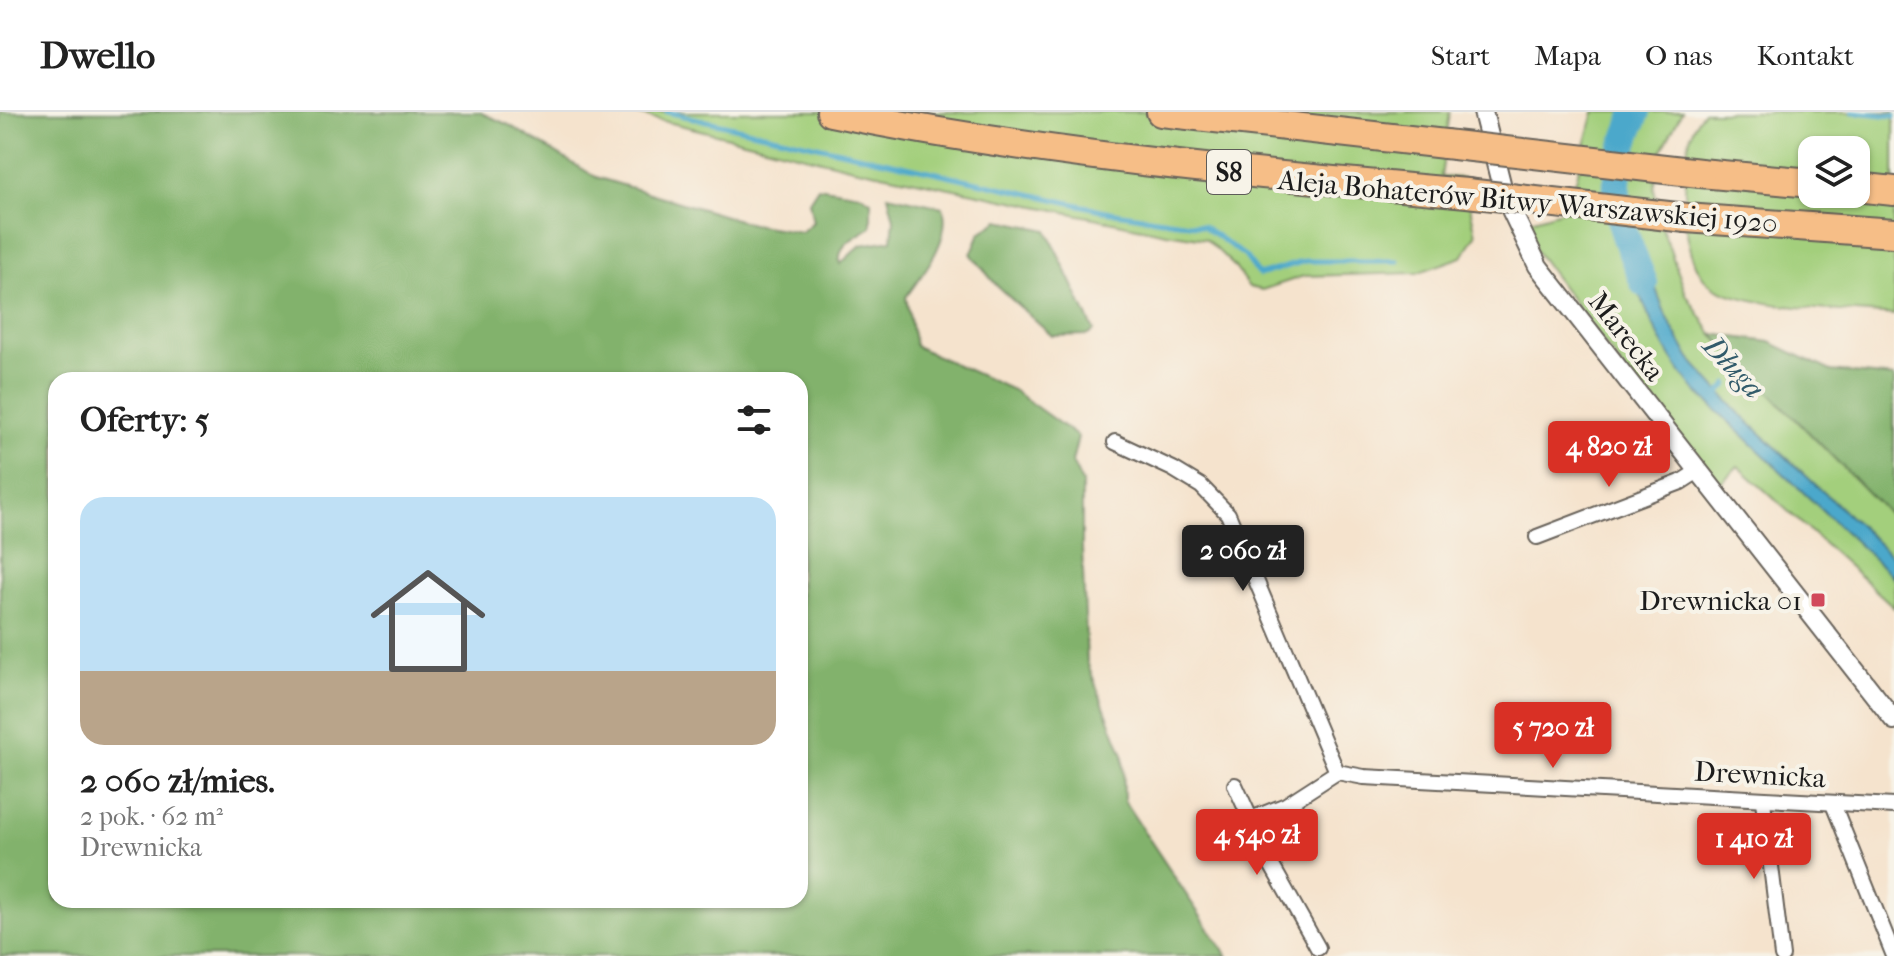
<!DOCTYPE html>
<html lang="pl">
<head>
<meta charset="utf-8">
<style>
	body { margin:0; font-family:"IM FELL French Canon",serif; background:#f2f2f2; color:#222; height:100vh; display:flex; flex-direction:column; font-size:30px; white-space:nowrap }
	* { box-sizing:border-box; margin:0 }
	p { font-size:26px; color:#767676 }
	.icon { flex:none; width:44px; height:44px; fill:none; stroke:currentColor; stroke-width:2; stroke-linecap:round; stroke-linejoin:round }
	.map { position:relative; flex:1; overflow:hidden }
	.side { position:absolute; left:48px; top:260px; width:760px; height:536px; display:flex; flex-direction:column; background:#fff; border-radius:24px; box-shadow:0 2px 6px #0004 }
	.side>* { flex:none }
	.buttons { position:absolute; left:1798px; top:24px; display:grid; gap:16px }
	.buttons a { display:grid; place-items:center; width:72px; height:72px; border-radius:16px; background:#fff; box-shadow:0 2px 6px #0004; font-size:40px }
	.price { position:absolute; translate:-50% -68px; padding:0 18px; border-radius:8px; background:#d93025; color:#fff; font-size:26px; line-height:52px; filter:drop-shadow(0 2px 4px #0008) }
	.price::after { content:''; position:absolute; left:50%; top:48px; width:24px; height:18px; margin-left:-12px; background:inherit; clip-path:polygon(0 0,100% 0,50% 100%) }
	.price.on { background:#222; color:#fff }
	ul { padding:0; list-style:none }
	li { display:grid; align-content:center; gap:16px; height:424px; padding:0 32px }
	li span { display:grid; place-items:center; height:248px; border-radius:24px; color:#555 }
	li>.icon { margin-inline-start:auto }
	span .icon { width:144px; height:144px; fill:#fffc; stroke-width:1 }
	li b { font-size:34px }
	h2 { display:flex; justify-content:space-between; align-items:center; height:96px; padding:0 32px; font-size:34px }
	header { display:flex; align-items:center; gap:48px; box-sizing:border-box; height:112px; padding:0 40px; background:#fff; border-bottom:2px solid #e0e0e0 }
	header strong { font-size:38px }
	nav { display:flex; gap:44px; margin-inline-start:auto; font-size:28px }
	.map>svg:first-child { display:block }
	.green { fill:#a3cf7c; stroke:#60764c; stroke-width:2; fill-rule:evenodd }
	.forest { fill:#82b26c; stroke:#4f6744; stroke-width:2; fill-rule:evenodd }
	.water { fill:#4ca8cb; stroke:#346274; stroke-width:2 }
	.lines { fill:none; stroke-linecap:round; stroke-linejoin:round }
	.stream { stroke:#4ca8cb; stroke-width:5 }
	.river { stroke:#4ca8cb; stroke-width:28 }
	.minor-casing { stroke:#68625a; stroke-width:18 }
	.tertiary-casing { stroke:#68625a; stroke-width:22 }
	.motorway-casing { stroke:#68625a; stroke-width:32 }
	.minor { stroke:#fff; stroke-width:14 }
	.tertiary { stroke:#fff; stroke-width:18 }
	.motorway { stroke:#f6be87; stroke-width:28 }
	.motorway-bridge-casing { stroke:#68625a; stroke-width:32; stroke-linecap:butt }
	.motorway-bridge { stroke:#f6be87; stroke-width:28 }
	.poi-dot { fill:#d1495b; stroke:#f7f3e8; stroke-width:3 }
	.labels { text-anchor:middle; stroke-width:8; stroke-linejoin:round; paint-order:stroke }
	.shield { fill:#f7f3e8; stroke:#5e5c59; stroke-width:2 }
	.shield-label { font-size:26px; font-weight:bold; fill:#1c1c1c }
	.street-label { font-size:28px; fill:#1c1c1c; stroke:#f7f3e8 }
	.poi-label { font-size:28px; fill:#1c1c1c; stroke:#f7f3e8; text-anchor:end }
	.water-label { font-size:30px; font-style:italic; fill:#325b6b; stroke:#f7f3e8 }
</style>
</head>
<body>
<header>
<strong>Dwello</strong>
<nav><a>Start</a><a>Mapa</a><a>O nas</a><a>Kontakt</a></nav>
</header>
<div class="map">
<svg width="1894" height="844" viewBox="0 0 1894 844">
	<rect width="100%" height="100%" fill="#f7f3e8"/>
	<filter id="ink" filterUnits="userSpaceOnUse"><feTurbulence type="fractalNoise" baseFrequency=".0125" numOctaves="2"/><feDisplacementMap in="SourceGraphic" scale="16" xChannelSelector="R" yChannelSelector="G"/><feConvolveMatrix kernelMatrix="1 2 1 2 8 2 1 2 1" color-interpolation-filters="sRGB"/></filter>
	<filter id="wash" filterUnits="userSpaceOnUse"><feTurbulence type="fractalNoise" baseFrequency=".006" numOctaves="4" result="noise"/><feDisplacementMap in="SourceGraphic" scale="32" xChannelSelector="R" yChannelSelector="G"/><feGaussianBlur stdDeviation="1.8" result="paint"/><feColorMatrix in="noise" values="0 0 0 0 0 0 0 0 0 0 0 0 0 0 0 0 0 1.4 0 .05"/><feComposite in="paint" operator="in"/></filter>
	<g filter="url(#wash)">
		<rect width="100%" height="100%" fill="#f5e3cd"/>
		<g class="green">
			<polygon points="627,0 1450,0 1441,65 1464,66 1476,123 1462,145 1417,161 1304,164 1262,178 1249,175 1234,154 1206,127 1166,121 853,56"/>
			<polygon points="1594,0 1682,0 1661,40 1654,76 1661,113 1686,182 1712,222 1894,407 1894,495 1738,354 1713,379 1516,112 1568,97"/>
			<path d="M1704,0H1894V203C1850,199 1745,196 1712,174C1689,158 1683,107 1685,82C1686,54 1684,20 1704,0ZM1812,38H1856V82H1812Z"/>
		</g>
		<g class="forest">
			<path d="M0,0H479L509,13L596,65L752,112L801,120L813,110L809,89L818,75L860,82L871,89V115C856,125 837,131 840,152L861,133L892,128L894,107L888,83L943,95C952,127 924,160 906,185L915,234L1013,278L1078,325L1072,350L1082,371V436L1087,550L1123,643L1124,689L1227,844H0ZM800,268V788H56V268Z"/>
			<polygon points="999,108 1047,118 1094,219 1088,223 1052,224 997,174 971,142 980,121"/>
			<polygon points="1712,222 1770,230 1831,259 1894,265 1894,407"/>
		</g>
		<path class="water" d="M1623,135L1641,137L1667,206L1690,247L1739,301L1894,446V466L1693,276C1657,231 1641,189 1623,135Z"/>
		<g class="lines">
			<g class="stream">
				<polyline points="667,0 1115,101 1203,114 1245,144 1259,163 1305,149 1398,149"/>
				<polyline points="1853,0 1894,4"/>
				<polyline points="1715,286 1728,272"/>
			</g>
			<path class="river" d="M1637,0C1622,32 1611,70 1620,105C1625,128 1636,150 1644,171"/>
		</g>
	</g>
	<g filter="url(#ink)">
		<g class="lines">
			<defs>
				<g id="minor">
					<polyline points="1115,330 1173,357 1201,374 1228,402 1337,660 1364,665 1894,694"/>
					<polyline points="1537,425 1681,370 1698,359"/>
					<polyline points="1235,673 1272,754 1318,836"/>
					<polyline points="1763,689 1782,844"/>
					<polyline points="1833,692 1894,844"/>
					<polyline points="1251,707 1286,693 1337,660"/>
				</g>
				<polyline id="tertiary" points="1483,0 1504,83 1538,154 1894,608"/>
				<g id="motorway">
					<path d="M831,0C1041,43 1253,62 1467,81"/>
					<polyline points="1161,0 1445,32"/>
					<polyline points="1700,61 1812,71"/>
					<polyline points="1856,75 1894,79"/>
					<polyline points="1686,106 1894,121"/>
				</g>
			</defs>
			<use href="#minor" class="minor-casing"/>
			<use href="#tertiary" class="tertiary-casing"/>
			<use href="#motorway" class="motorway-casing"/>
			<use href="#minor" class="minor"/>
			<use href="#tertiary" class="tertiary"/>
			<use href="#motorway" class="motorway"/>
			<defs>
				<g id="motorway-bridge">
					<polyline points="1445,32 1700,61"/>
					<polyline points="1467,81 1686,106"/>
				</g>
			</defs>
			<use href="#motorway-bridge" class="motorway-bridge-casing"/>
			<use href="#motorway-bridge" class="motorway-bridge"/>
		</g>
	</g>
	<rect class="poi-dot" x="1810" y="480" width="16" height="16" rx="4"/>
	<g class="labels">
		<rect class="shield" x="1207" y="38" width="44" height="44" rx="6"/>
		<g class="shield-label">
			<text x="1229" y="69">S8</text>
		</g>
		<g class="street-label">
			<text transform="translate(1528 89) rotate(5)" y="10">Aleja Bohaterów Bitwy Warszawskiej 1920</text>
			<text transform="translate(1627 224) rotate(52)" y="10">Marecka</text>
			<text transform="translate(1760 662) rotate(3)" y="10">Drewnicka</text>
		</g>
		<g class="poi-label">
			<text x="1802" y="498">Drewnicka 01</text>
		</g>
		<g class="water-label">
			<text transform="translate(1734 255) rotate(47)" y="10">Długa</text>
		</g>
	</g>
</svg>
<div class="buttons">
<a><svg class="icon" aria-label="layers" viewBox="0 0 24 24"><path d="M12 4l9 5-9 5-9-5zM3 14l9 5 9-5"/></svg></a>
</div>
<b class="price" style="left:1609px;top:377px">4 820 zł</b>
<b class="price on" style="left:1243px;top:481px">2 060 zł</b>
<b class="price" style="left:1553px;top:658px">5 720 zł</b>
<b class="price" style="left:1257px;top:765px">4 540 zł</b>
<b class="price" style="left:1754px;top:769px">1 410 zł</b>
<section class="side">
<h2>Oferty: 5<svg class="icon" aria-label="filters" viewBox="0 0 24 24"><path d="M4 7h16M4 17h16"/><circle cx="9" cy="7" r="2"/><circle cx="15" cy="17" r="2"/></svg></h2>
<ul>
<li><span style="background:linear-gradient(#bfe0f5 70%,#b9a48a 0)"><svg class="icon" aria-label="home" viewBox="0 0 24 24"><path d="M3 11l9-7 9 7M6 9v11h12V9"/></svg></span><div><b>2 060 zł/mies.</b><p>2 pok. · 62 m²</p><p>Drewnicka</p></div></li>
</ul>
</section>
</div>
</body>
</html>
